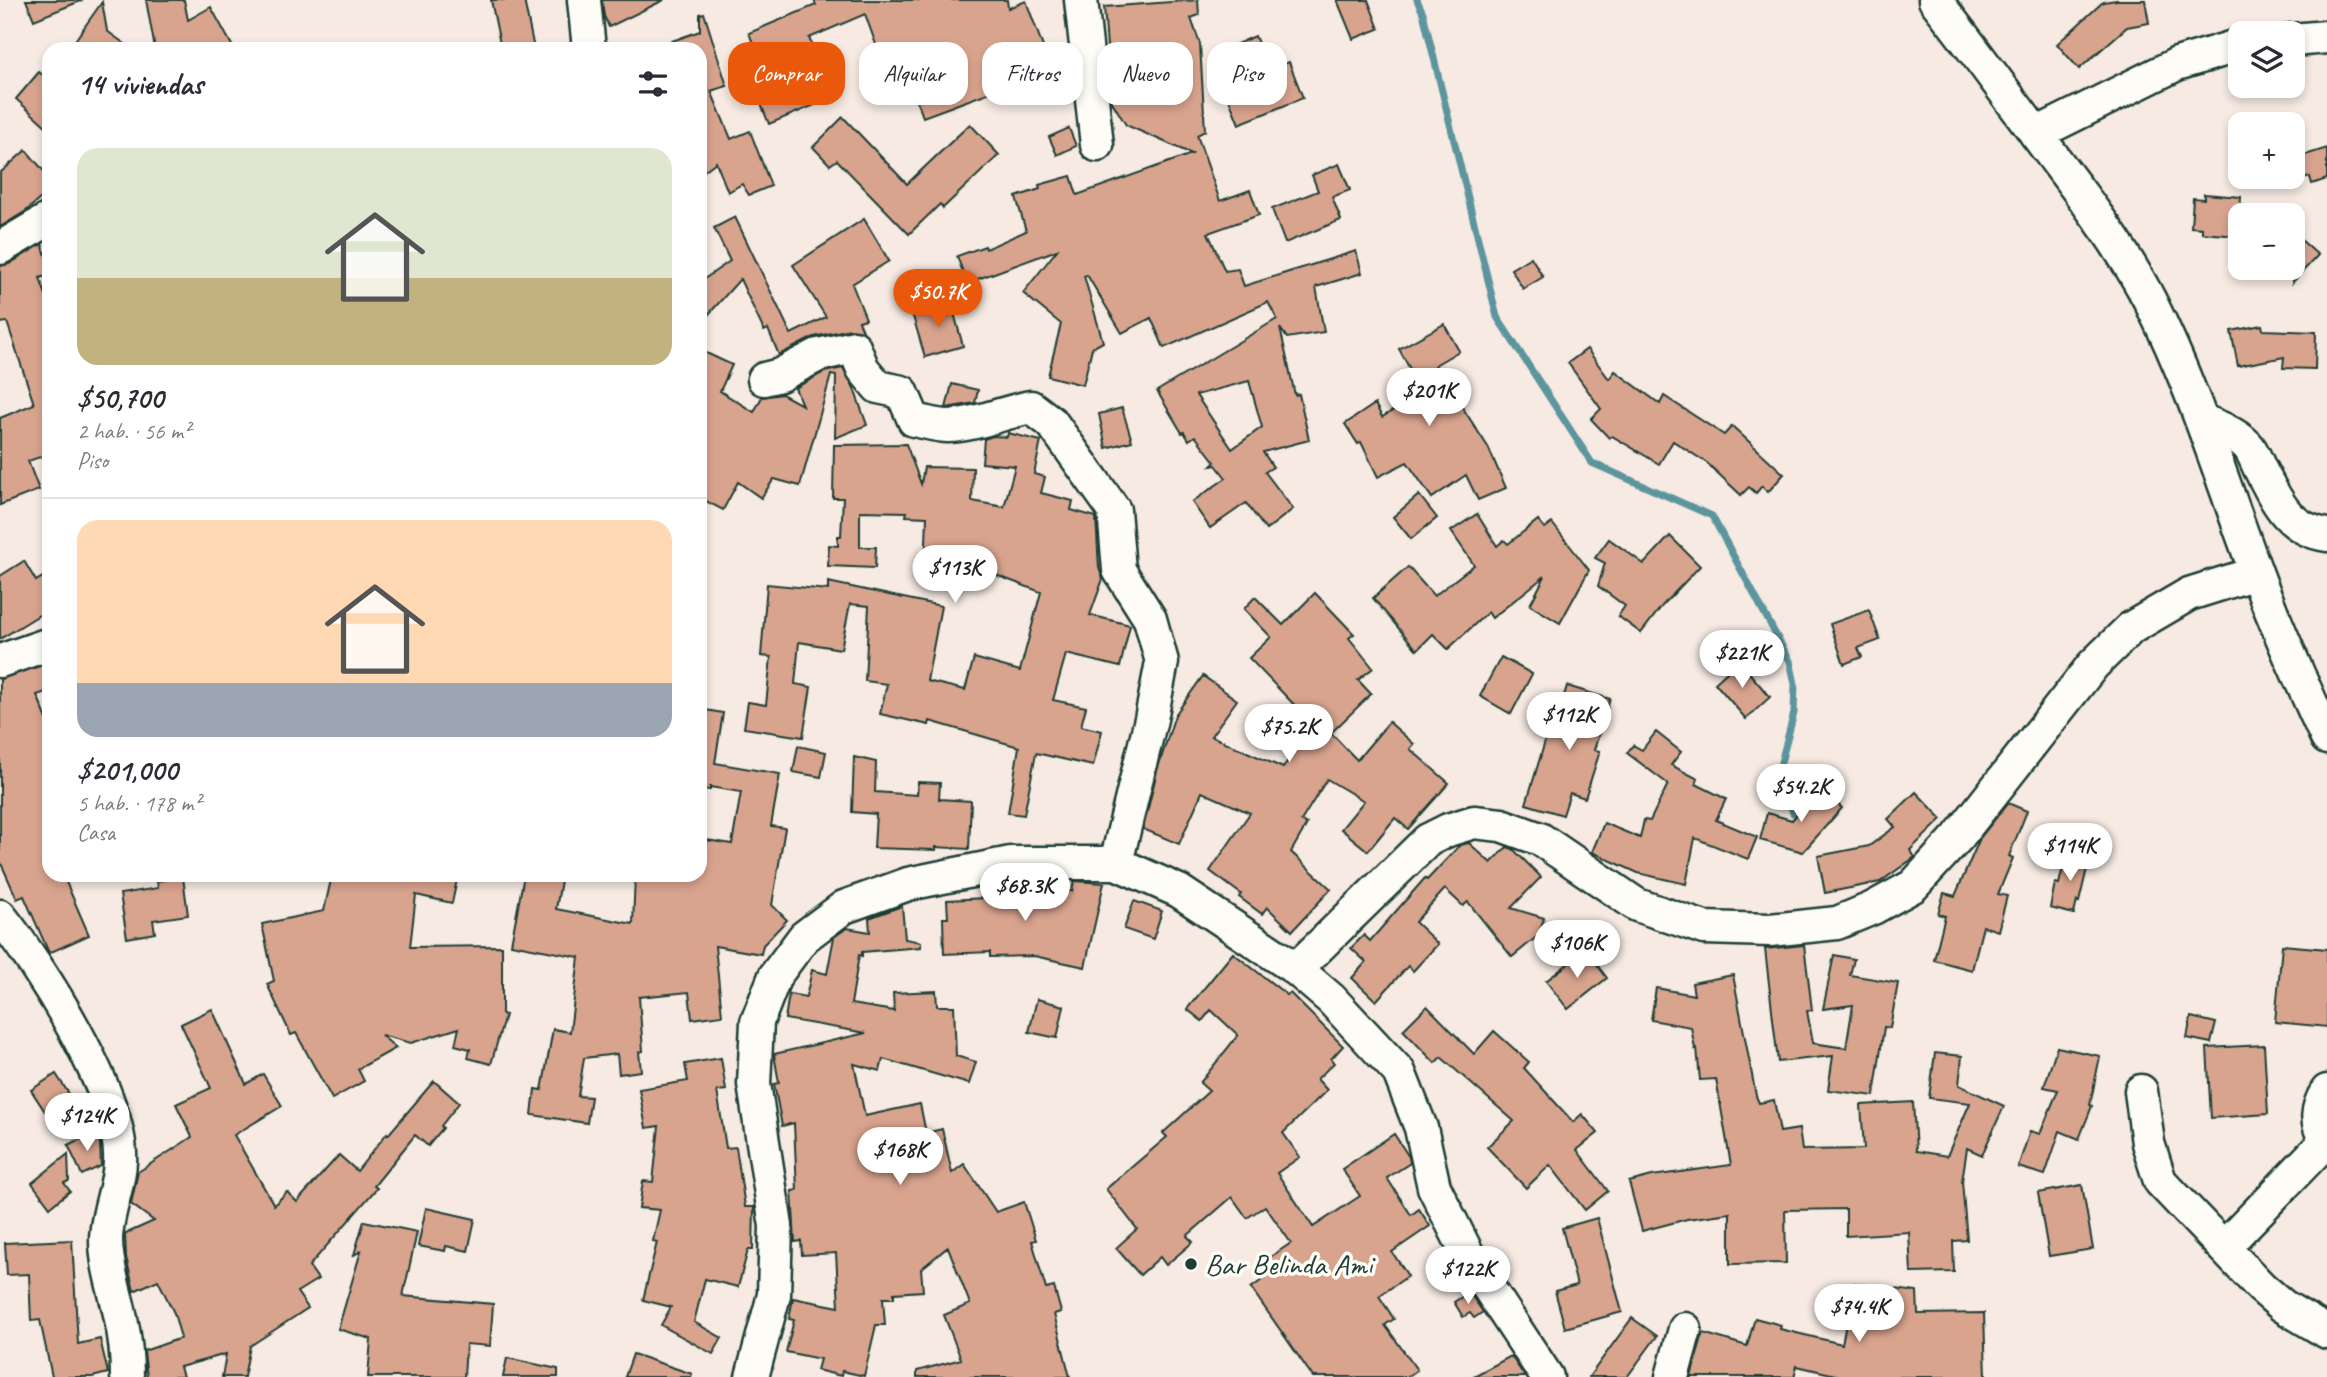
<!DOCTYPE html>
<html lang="es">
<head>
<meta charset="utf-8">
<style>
	body { margin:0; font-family:Caveat,sans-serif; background:#f7f7f7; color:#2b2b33; height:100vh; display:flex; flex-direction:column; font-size:26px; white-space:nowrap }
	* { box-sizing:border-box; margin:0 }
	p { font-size:23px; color:#7c7c81 }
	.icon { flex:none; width:38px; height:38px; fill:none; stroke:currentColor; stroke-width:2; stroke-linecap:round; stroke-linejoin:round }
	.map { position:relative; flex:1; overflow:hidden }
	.drawer { position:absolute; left:42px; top:42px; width:665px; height:840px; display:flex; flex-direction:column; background:#fff; border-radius:21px; box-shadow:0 4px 10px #0003 }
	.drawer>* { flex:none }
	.hud { position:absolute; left:728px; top:42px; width:665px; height:63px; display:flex; gap:14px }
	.controls { position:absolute; left:2228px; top:21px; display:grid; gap:14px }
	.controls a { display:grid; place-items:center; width:77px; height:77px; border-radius:14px; background:#fff; box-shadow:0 4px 10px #0003; font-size:35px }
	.price { position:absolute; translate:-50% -60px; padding:0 16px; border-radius:24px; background:#fff; color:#222; font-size:23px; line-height:46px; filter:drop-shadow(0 2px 4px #0008) }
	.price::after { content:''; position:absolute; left:50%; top:42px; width:21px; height:16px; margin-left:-10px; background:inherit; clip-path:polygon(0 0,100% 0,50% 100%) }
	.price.current { background:#ea580c; color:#fff }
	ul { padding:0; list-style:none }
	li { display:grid; align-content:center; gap:14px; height:371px; padding:0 35px }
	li+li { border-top:2px solid #e1e1e2 }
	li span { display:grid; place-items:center; height:217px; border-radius:21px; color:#555 }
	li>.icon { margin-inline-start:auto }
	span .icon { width:126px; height:126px; fill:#fffc; stroke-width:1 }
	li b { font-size:30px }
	h2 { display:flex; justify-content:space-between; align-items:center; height:84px; padding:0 35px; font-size:30px }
	.tag { padding:0 24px; border-radius:21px; background:#fff; box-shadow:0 4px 10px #0003; font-size:24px; line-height:63px }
	.tag.current { background:#ea580c; color:#fff }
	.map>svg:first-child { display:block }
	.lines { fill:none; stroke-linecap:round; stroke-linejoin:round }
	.stream { stroke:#5c959e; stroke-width:7 }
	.building { fill:#d9a48e; stroke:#1f3d34; stroke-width:2; fill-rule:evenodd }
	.minor-casing { stroke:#1f3d34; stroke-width:37 }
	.minor { stroke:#fdfcf7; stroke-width:32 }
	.poi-dot { fill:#1f3d34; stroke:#fdfcf7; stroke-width:2.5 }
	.labels { text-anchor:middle; stroke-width:7; stroke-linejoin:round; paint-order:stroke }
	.poi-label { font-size:30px; fill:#1f3d34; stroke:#fdfcf7; text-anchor:start }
</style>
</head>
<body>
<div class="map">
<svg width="2327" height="1377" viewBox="0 0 2327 1377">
	<rect width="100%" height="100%" fill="#f6eae2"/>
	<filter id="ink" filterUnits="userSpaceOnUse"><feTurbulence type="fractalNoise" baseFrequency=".0143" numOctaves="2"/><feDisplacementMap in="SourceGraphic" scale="14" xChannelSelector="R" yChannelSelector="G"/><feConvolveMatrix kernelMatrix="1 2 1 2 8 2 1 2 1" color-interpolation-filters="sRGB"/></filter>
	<g filter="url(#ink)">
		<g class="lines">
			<polyline class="stream" points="1417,0 1423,13 1497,317 1592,463 1712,516 1790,661 1795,684 1794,713 1779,770 1793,813"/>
		</g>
		<g class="building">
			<polygon points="26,0 83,0 34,20"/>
			<polygon points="146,0 184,0 188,20 211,7 234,49 155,49"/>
			<polygon points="491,0 524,0 534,49 501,49"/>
			<polygon points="602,0 664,0 609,27 604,16"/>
			<polygon points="814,0 1007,0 1008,8 1026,1 1043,47 1031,52 1039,74 923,117 905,68 887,75 865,14 809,38 834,97 769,124 761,104 775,98 749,33 816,5"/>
			<path d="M1198,0L1199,15L1191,18L1200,44L1205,131L1197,135L1220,201L1250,190L1259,215L1208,233L1225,271L1238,269L1244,286L1356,251L1362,273L1316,287L1324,332L1287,338L1280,328L1295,395L1299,394L1309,440L1263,452L1273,467L1265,472L1293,509L1266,530L1246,503L1210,528L1192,502L1226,478L1216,465L1211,466L1215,462L1195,436L1189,440L1184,432L1182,433L1157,391L1277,319L1268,302L1164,348L1151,318L1122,333L1087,275L1084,276L1103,342L1092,348L1083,385L1048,376L1061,324L1023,293L1057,250L967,283L957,256L985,246L986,249L1026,231L1016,197L1040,189L1039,185L1071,176L1077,195L1192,154L1126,125L1111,100L1104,7ZM1249,381L1262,427L1232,449L1196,395Z"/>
			<polygon points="1337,0 1368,0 1379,29 1353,39"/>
			<polygon points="2117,0 2145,0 2149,23 2127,27 2079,69 2057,44 2103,2"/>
			<polygon points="102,2 107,31 132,49 69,49"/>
			<polygon points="704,13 727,86 711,91 731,139 750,131 771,186 749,195 742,184 728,192 716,162 700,174 700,49 658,49 658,46 700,31 700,14"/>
			<polygon points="1255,36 1269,70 1289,62 1303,98 1239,124 1211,55"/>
			<polygon points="39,72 49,80 49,129 16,99"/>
			<polygon points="843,117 907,184 970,124 999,155 943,208 940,204 909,234 837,160 830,165 813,147"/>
			<polygon points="1069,128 1076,146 1057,155 1049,137"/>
			<polygon points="2327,148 2327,179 2312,184 2310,177 2300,180 2293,159"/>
			<polygon points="26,150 49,177 49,191 26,211 0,227 0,173"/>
			<polygon points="1339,164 1350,190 1332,197 1341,220 1285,243 1272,209 1318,191 1312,175"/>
			<polygon points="2204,194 2241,197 2238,236 2202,233 2202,228 2191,227 2193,198 2204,199"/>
			<polygon points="735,217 791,334 826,317 793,265 864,219 889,261 852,284 866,319 859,321 863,331 850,329 814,337 779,355 768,329 764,331 740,279 700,324 700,282 730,261 714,228"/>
			<polygon points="2292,232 2318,255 2292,283"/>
			<polygon points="42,244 49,264 49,275 40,278 49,304 49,454 28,461 39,490 0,505 0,418 34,404 7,322 0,323 0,266 9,264"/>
			<polygon points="1531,257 1543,277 1523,289 1511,269"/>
			<polygon points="951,302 963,346 925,357 912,313"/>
			<polygon points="1444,324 1459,351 1435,365 1488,447 1506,488 1478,500 1466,475 1432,498 1407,462 1378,477 1361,442 1358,444 1345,424 1375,404 1382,417 1423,393 1399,349"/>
			<polygon points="2262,325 2263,330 2316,332 2315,369 2283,368 2284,357 2238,366 2231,331"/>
			<polygon points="1587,349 1609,379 1615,371 1660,404 1664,396 1724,435 1732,426 1784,474 1768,492 1762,486 1756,493 1749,487 1741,495 1707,463 1673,441 1659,464 1612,436 1609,438 1591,419 1601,409 1568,363"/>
			<polygon points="700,350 732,365 720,391 754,412 762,397 782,394 802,405 795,388 824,372 843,368 853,386 867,425 835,438 836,376 831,375 800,486 774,479 761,498 738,482 723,510 700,498"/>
			<polygon points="952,384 978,390 975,403 946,408"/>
			<polygon points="1122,408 1132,441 1106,448 1099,414"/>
			<polygon points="1008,433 1041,441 1034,474 1045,477 1041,493 1073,501 1071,510 1096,517 1099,568 1103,579 1090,615 1130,625 1120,667 1066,654 1053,700 1086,707 1081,726 1102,731 1093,766 1036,753 1024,815 1008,813 1019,747 930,721 929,725 880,714 887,684 865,681 869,606 850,604 841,649 799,642 795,684 811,687 803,737 744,728 748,702 766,705 771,657 761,656 767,584 828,590 828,582 941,606 927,681 965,690 974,658 1020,671 1041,592 985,571 925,569 927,517 906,516 907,512 860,511 860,547 876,547 875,568 828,566 829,545 838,546 838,536 841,536 843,498 833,498 834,445 906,444 921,484 924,467 973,468 972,501 1004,507 1015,466 982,463 984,439 993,436 1007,437"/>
			<polygon points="1419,495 1437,518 1411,539 1393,517"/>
			<polygon points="1477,514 1497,546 1504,540 1508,544 1538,520 1545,528 1552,523 1589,570 1560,623 1530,605 1545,576 1492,618 1488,612 1448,649 1433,634 1417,650 1373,598 1408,567 1434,596 1474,565 1451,531"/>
			<polygon points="1670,536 1700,566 1662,606 1641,633 1618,616 1625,606 1598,586 1605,563 1595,558 1609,539 1644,564"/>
			<polygon points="24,561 36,581 49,573 49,609 0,639 0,576"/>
			<polygon points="1315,593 1354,634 1349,638 1373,668 1358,680 1371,694 1331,733 1357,760 1389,722 1414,744 1410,749 1449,783 1408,829 1395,818 1368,851 1341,829 1364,801 1327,779 1301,821 1307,824 1291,852 1331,889 1292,931 1267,907 1262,914 1239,897 1241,894 1210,871 1250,813 1202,792 1179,844 1143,829 1157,771 1175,715 1203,676 1237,700 1211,736 1283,768 1302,738 1292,728 1305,716 1249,658 1271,637 1244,609 1255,597 1283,625"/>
			<polygon points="1869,610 1880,640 1858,648 1862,657 1844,664 1830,624"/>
			<polygon points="1501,657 1532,674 1511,714 1480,696"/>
			<polygon points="1739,661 1770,697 1746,719 1715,683"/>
			<polygon points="49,663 49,691 37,695 49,724 49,875 63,875 89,935 49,953 24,896 17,899 0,861 0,679"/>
			<polygon points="1567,686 1610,699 1594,750 1600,751 1585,798 1570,793 1563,815 1526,804 1547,735 1551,737"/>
			<polygon points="700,709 723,713 715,763 780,774 771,826 785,828 772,905 787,920 763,945 761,954 715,946 722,1015 692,1019 689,992 639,997 643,1051 639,1052 641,1071 619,1074 617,1054 584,1058 578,1096 591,1097 587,1123 532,1115 535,1089 542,1090 553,1029 570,1032 579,957 511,944 524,875 562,875 556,909 633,924 635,875 700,875 700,839 732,844 741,792 710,787 710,790 700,789"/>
			<polygon points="1656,732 1681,752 1671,765 1698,779 1696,784 1726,799 1716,820 1757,837 1748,859 1695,838 1686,884 1638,873 1592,852 1604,823 1640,838 1644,820 1650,821 1668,784 1627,753 1633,745 1642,750"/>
			<polygon points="798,746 826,752 821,777 793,772"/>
			<polygon points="854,757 876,762 875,792 917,795 918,782 940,783 939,799 971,801 969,849 936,847 936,850 874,848 876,814 852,812"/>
			<polygon points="1820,788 1842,808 1803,852 1760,840 1767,813 1792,820"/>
			<polygon points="1916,792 1942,819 1910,850 1915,857 1880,882 1825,893 1818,856 1869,846 1895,827 1888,819"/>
			<polygon points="2008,803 2027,811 2009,856 2013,858 1998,894 2007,896 1998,931 1983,926 1972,970 1934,960 1945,916 1938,914 1944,893 1955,896 1980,838"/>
			<polygon points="1469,843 1491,863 1507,847 1513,849 1541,877 1511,908 1544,918 1538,936 1512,957 1468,902 1463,906 1445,889 1415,922 1438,944 1413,971 1408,966 1376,1001 1352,978 1366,962 1351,948 1364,935 1370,941 1425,878 1427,880 1460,845"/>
			<polygon points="2067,851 2090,856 2079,902 2077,901 2074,914 2050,908 2055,883 2059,884"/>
			<polygon points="332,875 458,875 452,903 416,895 410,947 502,946 502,1014 505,1015 491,1064 468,1058 470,1049 455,1045 459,1028 411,1043 381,1035 396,1048 358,1069 364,1081 332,1099 296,1033 291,1035 267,984 274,981 262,924 324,911"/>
			<polygon points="183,877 188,915 153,920 155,933 127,938 120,894 158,888 157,881"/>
			<polygon points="1074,881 1104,883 1085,967 1034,956 990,957 990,952 944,954 943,918 948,918 947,900 986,898 986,887 990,886 1021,885 1050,891 1072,891"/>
			<polygon points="1134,901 1162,911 1153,939 1124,929"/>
			<polygon points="902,906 905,939 921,942 921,947 862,952 862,956 859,955 851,1004 894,1011 893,993 936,991 937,1006 954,1006 956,1056 976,1062 969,1084 883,1059 880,1071 854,1064 865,1116 920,1104 926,1133 942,1129 952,1173 964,1164 996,1212 1024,1202 1036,1240 1032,1241 1046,1289 1054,1287 1061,1312 1054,1314 1070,1377 917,1377 917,1371 961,1359 944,1315 970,1304 948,1247 921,1269 923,1291 894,1293 894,1298 883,1298 885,1325 876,1325 864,1376 842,1371 841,1376 817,1370 820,1359 786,1352 794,1320 789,1319 793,1298 839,1307 836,1253 802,1255 801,1241 795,1242 792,1191 797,1190 794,1123 782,1126 774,1084 779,1083 774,1054 866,1033 785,1019 789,994 806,997 812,970 827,974 834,937 847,928 870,932 869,918"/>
			<polygon points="1804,945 1812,1010 1807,1011 1813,1043 1846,1048 1853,1005 1823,1009 1834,955 1854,959 1850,975 1898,983 1890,1028 1884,1027 1874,1096 1828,1090 1833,1056 1778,1062 1765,949"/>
			<polygon points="2282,945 2327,949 2327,1027 2275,1022"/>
			<polygon points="1586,950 1607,978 1568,1009 1546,981"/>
			<polygon points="1233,953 1287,995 1290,993 1343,1046 1331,1059 1334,1063 1317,1079 1327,1090 1283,1133 1300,1157 1277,1173 1313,1227 1360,1196 1342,1169 1394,1134 1409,1157 1410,1163 1387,1178 1411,1215 1419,1209 1430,1226 1392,1252 1408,1276 1379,1296 1394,1319 1385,1325 1417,1370 1407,1377 1313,1377 1251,1288 1265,1278 1257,1266 1291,1243 1265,1206 1247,1218 1232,1197 1187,1236 1193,1242 1166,1265 1160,1257 1140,1275 1116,1248 1137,1229 1106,1189 1167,1137 1163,1133 1209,1091 1200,1083 1238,1035 1211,1010 1202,1021 1187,1009"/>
			<polygon points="1733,975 1756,1096 1759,1103 1774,1100 1780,1132 1799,1129 1802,1150 1864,1149 1861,1105 1913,1102 1916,1151 1947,1156 1970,1103 1929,1098 1935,1053 1962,1056 1959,1085 2004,1106 1982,1155 1967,1148 1962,1181 1967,1240 1953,1241 1954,1272 1911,1273 1909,1232 1846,1236 1846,1209 1785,1210 1786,1263 1730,1264 1730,1213 1687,1219 1642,1231 1629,1182 1652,1176 1731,1165 1716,1079 1700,1080 1697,1048 1695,1049 1691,1027 1651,1020 1656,988 1694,995 1692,983"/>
			<polygon points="1037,999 1064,1006 1057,1038 1029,1032"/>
			<polygon points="1427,1006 1474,1054 1494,1031 1529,1062 1524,1068 1573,1122 1582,1114 1598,1133 1577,1150 1608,1191 1585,1210 1550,1165 1526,1188 1487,1147 1514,1121 1441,1057 1435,1063 1403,1030"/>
			<polygon points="212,1009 246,1084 263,1074 282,1106 234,1135 274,1205 287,1192 297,1202 339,1155 357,1171 387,1133 388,1135 434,1081 459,1103 441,1126 443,1128 428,1146 415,1135 374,1186 377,1188 309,1266 318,1279 297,1292 308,1308 250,1346 244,1377 222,1377 226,1354 180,1367 183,1377 147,1377 144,1351 181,1338 174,1313 158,1280 134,1291 126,1257 125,1234 154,1221 131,1204 138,1172 192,1137 176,1104 211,1088 181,1024"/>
			<polygon points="2191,1017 2216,1023 2211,1043 2187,1038"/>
			<polygon points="2264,1045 2268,1114 2211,1118 2207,1048"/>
			<polygon points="2057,1047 2100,1056 2090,1105 2092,1106 2079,1139 2060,1131 2045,1175 2018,1167 2030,1131 2040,1134 2058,1090 2044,1087"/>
			<polygon points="721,1058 726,1090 717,1091 726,1148 736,1147 745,1207 754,1207 753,1250 748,1250 738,1287 705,1279 694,1322 722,1338 713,1354 661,1325 671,1307 643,1300 657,1242 653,1241 660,1210 639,1208 643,1181 653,1182 659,1126 646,1128 639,1089 688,1081 685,1064"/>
			<polygon points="56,1074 71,1097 46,1113 31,1090"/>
			<polygon points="95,1132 100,1143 101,1166 82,1175 68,1145"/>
			<polygon points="68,1154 69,1181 64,1183 70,1191 50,1207 32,1183"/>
			<polygon points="2082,1185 2093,1249 2049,1256 2038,1193"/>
			<polygon points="426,1208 475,1219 468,1251 446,1246 445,1251 418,1246"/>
			<polygon points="1597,1218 1622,1312 1565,1328 1555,1291 1577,1285 1562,1228"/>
			<polygon points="364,1221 417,1232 403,1296 493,1304 490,1346 466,1344 464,1377 368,1377 371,1339 338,1329 361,1251 354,1255"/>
			<polygon points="72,1240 78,1344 100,1339 108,1373 92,1377 52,1377 40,1320 31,1321 29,1274 7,1275 5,1243"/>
			<polygon points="1854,1283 1917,1292 1918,1314 1984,1313 1986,1377 1844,1377 1797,1366 1794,1377 1691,1377 1703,1333 1747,1346 1755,1318 1781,1325 1780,1329 1842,1344"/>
			<polygon points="1469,1292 1483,1312 1474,1318 1470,1313 1463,1317 1454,1302"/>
			<polygon points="1632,1318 1657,1336 1627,1377 1589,1377"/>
			<polygon points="633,1354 692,1374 691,1377 625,1377"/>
			<polygon points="1511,1356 1525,1377 1472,1377"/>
			<polygon points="507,1358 558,1369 558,1377 503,1377"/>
		</g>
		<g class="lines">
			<defs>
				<g id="minor">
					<polyline points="584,0 589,49"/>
					<polyline points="1081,0 1097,145"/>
					<path d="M1935,0C1970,44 2003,90 2037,135C2077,189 2119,241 2150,301C2194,388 2222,481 2256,572C2277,629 2302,683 2327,738"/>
					<polyline points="2292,40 2327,37"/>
					<polyline points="2036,134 2177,64 2240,45"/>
					<polyline points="0,248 49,219"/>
					<path d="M764,379L780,375L818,355L854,347L863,369L878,387L902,392L914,420C925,422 937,426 948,426C976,425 1004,412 1031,407L1052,423L1114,510L1119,570L1150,619L1162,662L1151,719L1116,863"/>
					<path d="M2203,421C2219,427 2235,433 2247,445C2253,451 2256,461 2260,469C2277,501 2287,529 2327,535"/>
					<polyline points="0,661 49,644"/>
					<path d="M0,916C40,966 124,1098 120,1162C119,1188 106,1214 106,1240C106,1267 116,1293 121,1319C125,1337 127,1358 127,1377"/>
					<polyline points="1296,969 1428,840 1448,830 1474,822 1501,825 1540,839 1637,905 1704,928 1770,930 1837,923 1873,908 1913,886 1958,837 2093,665 2131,628 2189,594 2256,573"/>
					<polyline points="2141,1091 2148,1143 2160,1181 2261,1287 2283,1306 2327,1332"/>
					<path d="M2327,1091C2317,1107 2314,1124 2327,1140"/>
					<polyline points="2224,1247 2327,1140"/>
					<polyline points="752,1377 774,1295 776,1226 754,1084 757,1022 775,976 804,937 844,907 908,884 1011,863 1116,863 1179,891 1296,969 1331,999 1399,1072 1421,1128 1434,1187 1471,1261 1547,1377"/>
					<polyline points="1672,1377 1685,1329"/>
				</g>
			</defs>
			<use href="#minor" class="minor-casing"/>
			<use href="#minor" class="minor"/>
		</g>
	</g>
	<circle class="poi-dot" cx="1191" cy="1264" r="7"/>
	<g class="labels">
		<g class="poi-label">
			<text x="1205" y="1274">Bar Belinda Ami</text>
		</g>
	</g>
</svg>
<div class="controls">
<a><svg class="icon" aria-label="layers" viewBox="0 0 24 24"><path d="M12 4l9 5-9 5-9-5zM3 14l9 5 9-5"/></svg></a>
<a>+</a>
<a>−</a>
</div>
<b class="price current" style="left:938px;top:329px">$50.7K</b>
<b class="price" style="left:1429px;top:428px">$201K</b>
<b class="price" style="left:955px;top:605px">$113K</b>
<b class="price" style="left:1742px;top:690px">$221K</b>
<b class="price" style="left:1569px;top:752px">$112K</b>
<b class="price" style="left:1289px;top:764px">$75.2K</b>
<b class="price" style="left:1801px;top:824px">$54.2K</b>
<b class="price" style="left:2070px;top:883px">$114K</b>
<b class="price" style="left:1025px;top:923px">$68.3K</b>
<b class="price" style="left:1577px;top:980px">$106K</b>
<b class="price" style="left:87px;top:1153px">$124K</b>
<b class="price" style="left:900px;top:1187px">$168K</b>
<b class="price" style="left:1468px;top:1306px">$122K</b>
<b class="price" style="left:1859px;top:1344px">$74.4K</b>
<div class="hud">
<a class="tag current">Comprar</a>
<a class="tag">Alquilar</a>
<a class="tag">Filtros</a>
<a class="tag">Nuevo</a>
<a class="tag">Piso</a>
</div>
<section class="drawer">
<h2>14 viviendas<svg class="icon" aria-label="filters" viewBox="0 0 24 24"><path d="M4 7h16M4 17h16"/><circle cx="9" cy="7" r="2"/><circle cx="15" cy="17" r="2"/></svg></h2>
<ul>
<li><span style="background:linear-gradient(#dfe7d0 60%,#c2b280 0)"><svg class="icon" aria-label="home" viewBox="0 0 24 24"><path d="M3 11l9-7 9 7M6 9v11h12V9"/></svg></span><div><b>$50,700</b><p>2 hab. · 56 m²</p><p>Piso</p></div></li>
<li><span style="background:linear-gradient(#ffd9b3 75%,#9aa5b1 0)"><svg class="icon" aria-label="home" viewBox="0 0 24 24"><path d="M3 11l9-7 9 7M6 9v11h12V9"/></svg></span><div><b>$201,000</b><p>5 hab. · 178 m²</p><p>Casa</p></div></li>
</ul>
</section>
</div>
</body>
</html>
